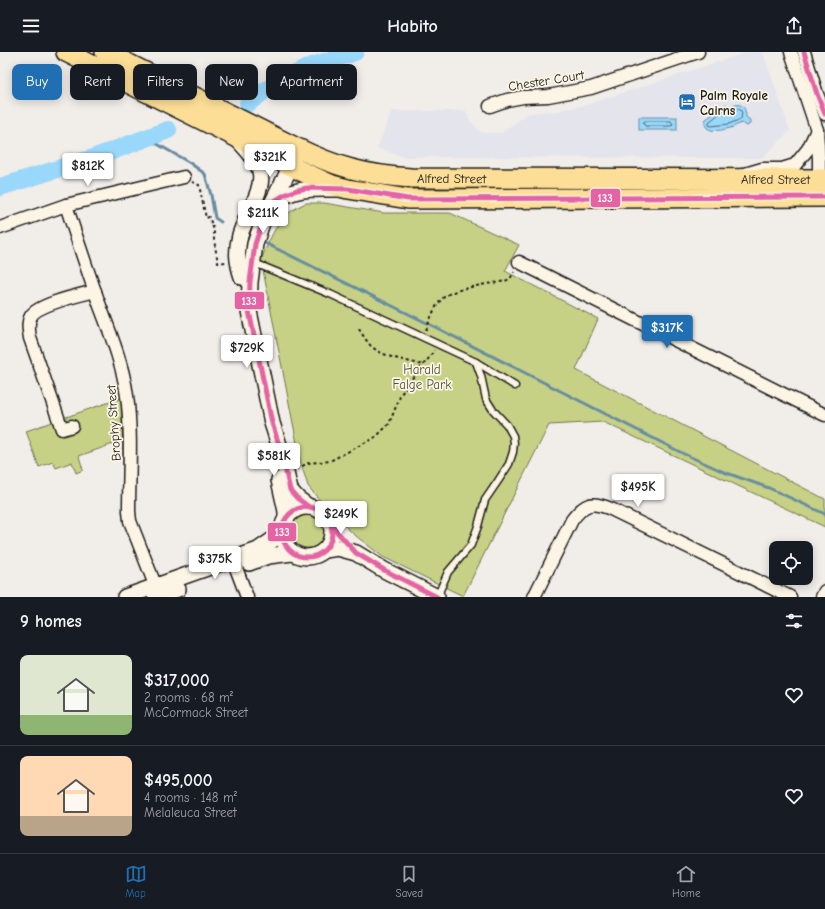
<!DOCTYPE html>
<html lang="en">
<head>
<meta charset="utf-8">
<style>
	body { margin:0; font-family:"Comic Neue",sans-serif; background:#20242c; color:#f1f3f6; height:100vh; display:flex; flex-direction:column; font-size:15px; white-space:nowrap }
	* { box-sizing:border-box; margin:0 }
	p { font-size:13px; color:#9ea1a6 }
	.icon { flex:none; width:22px; height:22px; fill:none; stroke:currentColor; stroke-width:2; stroke-linecap:round; stroke-linejoin:round }
	.map { position:relative; height:545px; overflow:hidden }
	.side { display:flex; flex-direction:column; background:#171b24; flex:1 }
	.side>* { flex:none }
	.guide { position:absolute; left:12px; top:12px; width:400px; height:36px; display:flex; gap:8px }
	.tools { position:absolute; left:769px; top:489px; display:grid; gap:8px }
	.tools a { display:grid; place-items:center; width:44px; height:44px; border-radius:8px; background:#171b24; box-shadow:0 2px 10px #0003; font-size:20px }
	.price { position:absolute; translate:-50% -34px; padding:0 9px; border-radius:4px; background:#fff; color:#222; font-size:13px; line-height:26px; filter:drop-shadow(0 1px 2px #0008) }
	.price::after { content:''; position:absolute; left:50%; top:24px; width:12px; height:9px; margin-left:-6px; background:inherit; clip-path:polygon(0 0,100% 0,50% 100%) }
	.price.active { background:#1f6fb2; color:#fff }
	ul { padding:0; list-style:none }
	li { display:flex; align-items:center; gap:12px; height:100px; padding:0 20px }
	li+li { border-top:1px solid #363941 }
	li span { display:grid; place-items:center; flex:none; width:112px; height:80px; border-radius:8px; color:#555 }
	li>.icon { margin-inline-start:auto }
	span .icon { width:48px; height:48px; fill:#fffc; stroke-width:1 }
	li b { font-size:17px }
	h2 { display:flex; justify-content:space-between; align-items:center; height:48px; padding:0 20px; font-size:17px }
	.tag { padding:0 14px; border-radius:8px; background:#171b24; box-shadow:0 2px 10px #0003; font-size:14px; line-height:36px }
	.tag.active { background:#1f6fb2; color:#fff }
	header { display:flex; justify-content:space-between; align-items:center; height:52px; padding:0 20px; background:#171b24; font-size:18px; font-weight:800 }
	.tab-bar { display:flex; justify-content:space-around; align-items:center; height:56px; border-top:1px solid #363941; background:#171b24; font-size:11px; color:#9ea1a6 }
	.tab-bar a { display:grid; justify-items:center; gap:2px }
	.tab-bar .active { color:#1f6fb2 }
	.map>svg:first-child { display:block }
	.built { fill:#e4e4ed }
	.green { fill:#c6d185; stroke:#717650 }
	.water { fill:#9ad8fb; stroke:#688da2 }
	.lines { fill:none; stroke-linecap:round; stroke-linejoin:round }
	.shore { stroke:#4e6775; stroke-width:1 }
	.stream { stroke:#688da2; stroke-width:3 }
	.river { stroke:#9ad8fb; stroke-width:18 }
	.service-casing { stroke:#1c1c1c; stroke-width:9 }
	.minor-casing { stroke:#1c1c1c; stroke-width:15 }
	.tertiary-casing { stroke:#1c1c1c; stroke-width:18 }
	.primary-casing { stroke:#1c1c1c; stroke-width:22 }
	.path { stroke:#1c1c1c; stroke-width:2; stroke-dasharray:3 3; stroke-linecap:butt }
	.service { stroke:#fcf5e5; stroke-width:6 }
	.minor { stroke:#fcf5e5; stroke-width:12 }
	.tertiary { stroke:#fcf5e5; stroke-width:15 }
	.primary { stroke:#fcde96; stroke-width:19 }
	.bus-1-casing { stroke:#fcf5e5; stroke-width:8 }
	.bus-1 { stroke:#e463a4; stroke-width:5 }
	.labels { text-anchor:middle; stroke-width:3.5; stroke-linejoin:round; paint-order:stroke }
	.street-label { font-size:13px; fill:#1c1c1c; stroke:#fcf5e5 }
	.poi-label { font-size:13px; font-weight:bold; fill:#1c1c1c; stroke:#fcf5e5; text-anchor:start }
	.park-label { font-size:13px; fill:#4f523c; stroke:#fcf5e5 }
	.line-badge { stroke:#fcf5e5; stroke-width:1.5 }
	.badge-label { font-size:11px; text-anchor:middle; font-weight:bold; fill:#fff }
</style>
</head>
<body>
<header><svg class="icon" aria-label="menu" viewBox="0 0 24 24"><path d="M4 6h16M4 12h16M4 18h16"/></svg>Habito<svg class="icon" aria-label="share" viewBox="0 0 24 24"><path d="M12 15V3M7 8l5-5 5 5M5 13v7h14v-7"/></svg></header>
<div class="map">
<svg width="825" height="545" viewBox="0 0 825 545">
	<rect width="100%" height="100%" fill="#f1ede9"/>
	<filter id="ink" filterUnits="userSpaceOnUse"><feTurbulence type="fractalNoise" baseFrequency=".025" numOctaves="2"/><feDisplacementMap in="SourceGraphic" scale="8" xChannelSelector="R" yChannelSelector="G"/><feConvolveMatrix kernelMatrix="1 2 1 2 8 2 1 2 1" color-interpolation-filters="sRGB"/></filter>
	<g filter="url(#ink)">
		<polygon class="built" points="748,0 763,0 790,79 762,106 404,105 377,96 392,59 466,59 469,67 479,79 484,81 501,81 529,61 556,59 586,53"/>
		<g class="green">
			<path d="M306,151H324L384,161H450L519,193L505,219L598,267L576,318L825,447V475L603,370L549,373L463,544L383,505L356,484L338,468L322,451L308,434L301,412L261,208C272,182 278,163 306,151Z"/>
			<polygon points="127,344 130,386 79,404 83,418 76,421 72,410 56,416 53,410 39,415 26,379"/>
			<circle cx="308" cy="479" r="17"/>
		</g>
		<g class="water">
			<path d="M726,52L729,55C740,50 746,53 746,65L750,68V72L747,74L742,71C738,72 735,75 730,76C720,79 703,82 705,68Z"/>
			<rect x="639" y="65" width="38" height="13"/>
		</g>
		<g class="lines">
			<g class="shore">
				<polygon points="736,57 739,57 742,60 741,67 729,72 711,74 709,73 709,70 724,58 730,59"/>
				<polygon points="645,69 671,69 673,72 671,74 645,74 643,71"/>
			</g>
			<g class="stream">
				<polyline points="147,86 190,111 205,122 211,143 215,166 221,170"/>
				<polyline points="265,191 435,275 684,402 724,420 769,436 825,462"/>
			</g>
			<g class="river">
				<polyline points="248,51 264,39 309,15 355,0"/>
				<polyline points="0,135 93,106 168,78"/>
			</g>
			<defs>
				<g id="service">
					<polyline points="252,210 330,242 476,310 481,324 486,347 493,358 507,373 513,384 514,391 513,400 509,412 498,429 485,448 478,474 471,493 448,520 437,545"/>
					<polyline points="476,310 515,334"/>
				</g>
				<g id="minor">
					<polyline points="791,0 817,78 819,107 819,127 820,133"/>
					<polyline points="804,0 817,42 825,62"/>
					<polyline points="490,54 507,48 523,45 548,44 591,36 698,0"/>
					<polyline points="745,122 762,117 782,117 795,113 808,97 817,78"/>
					<path d="M66,153C77,187 88,220 100,254C111,283 123,313 127,344C132,382 129,421 129,459L130,469L159,543"/>
					<polyline points="0,176 66,153 184,125"/>
					<polyline points="519,210 825,363"/>
					<path d="M72,374L62,377L30,286C29,279 27,271 31,264C38,252 80,243 95,239"/>
					<polyline points="233,508 247,545"/>
					<path d="M534,545L572,468C585,451 591,449 611,457L790,545"/>
					<polyline points="822,545 825,539"/>
				</g>
				<g id="tertiary">
					<path d="M237,87C245,96 257,107 260,119C265,137 245,165 240,183C236,199 237,210 242,225"/>
					<polyline points="293,104 291,114 262,171 255,192 250,230 249,259 272,371 281,399 290,438 297,446 309,455"/>
					<path d="M273,150C297,135 310,137 337,137"/>
					<polyline points="279,428 286,459 286,466"/>
					<circle cx="307" cy="480" r="25"/>
					<polyline points="325,498 338,496 356,501 384,518 437,545"/>
					<polyline points="249,511 268,504 292,501"/>
					<polyline points="125,545 258,498 274,487 282,476"/>
					<polyline points="156,545 178,537"/>
				</g>
				<g id="primary">
					<polyline points="66,0 234,84 301,119 332,133 348,137 408,147 825,145"/>
					<path id="s1" d="M105,0L295,95C336,115 365,123 411,126L825,127"/>
				</g>
			</defs>
			<use href="#service" class="service-casing"/>
			<use href="#minor" class="minor-casing"/>
			<use href="#tertiary" class="tertiary-casing"/>
			<use href="#primary" class="primary-casing"/>
			<g class="path">
				<polyline points="192,130 199,133 206,166 209,165 214,178 214,188 218,211 226,210"/>
				<path d="M359,277C362,282 366,288 370,293C383,306 406,308 423,313"/>
				<path d="M426,278C430,268 434,255 442,247C451,236 489,232 505,229L510,227L514,220"/>
				<polyline points="297,417 308,411 330,409 376,385 389,372 401,342 416,321 430,305 434,298"/>
			</g>
			<use href="#service" class="service"/>
			<use href="#minor" class="minor"/>
			<use href="#tertiary" class="tertiary"/>
			<use href="#primary" class="primary"/>
			<defs>
				<g id="bus-1">
					<polyline points="804,0 817,42 825,62"/>
					<circle cx="307" cy="480" r="25"/>
					<polyline points="309,455 297,446 290,438 281,399 272,371 249,259 250,230 255,192 262,171 273,150 284,143 297,138 307,136 348,137 408,147 825,145"/>
					<polyline points="331,471 338,481 356,501 384,518 437,545"/>
				</g>
			</defs>
			<use href="#bus-1" class="bus-1-casing"/>
			<use href="#bus-1" class="bus-1"/>
		</g>
	</g>
	<defs>
		<symbol id="hotel-square" viewBox="-11 -11 22 22"><rect x="-9" y="-9" width="18" height="18" rx="4" fill="#1f6fb2" stroke="#fcf5e5"/><path d="M-6-4.5h1.5V1H6V5H4.5V3h-9V5H-6ZM-4 0a1.8 1.8 0 1 1 3.6 0ZM.5 0V-2.5h3Q6-2.5 6 0Z" fill="#fff"/></symbol>
	</defs>
	<g fill-rule="evenodd">
		<use href="#hotel-square" x="677" y="40" width="20" height="20"/>
	</g>
	<g class="labels">
		<g class="street-label">
			<text transform="translate(546 28) rotate(-9)" y="5">Chester Court</text>
			<text dy="5" stroke="none"><textPath href="#s1" startOffset="374">Alfred Street</textPath></text>
			<text dy="5" stroke="none"><textPath href="#s1" startOffset="698">Alfred Street</textPath></text>
			<text transform="translate(113 371) rotate(-94)" y="5">Brophy Street</text>
		</g>
		<g class="poi-label">
			<text x="700" y="48">Palm Royale<tspan x="700" dy="15">Cairns</tspan></text>
		</g>
		<g class="park-label">
			<text x="422" y="322">Harald<tspan x="422" dy="15">Falge Park</tspan></text>
		</g>
	</g>
	<g class="line-badge">
		<rect x="590" y="136" width="31" height="20" rx="4" fill="#e463a4"/>
		<rect x="234" y="239" width="31" height="19" rx="4" fill="#e463a4"/>
		<rect x="267" y="470" width="30" height="20" rx="4" fill="#e463a4"/>
	</g>
	<g class="badge-label">
		<text x="605" y="150">133</text>
		<text x="249" y="253">133</text>
		<text x="282" y="484">133</text>
	</g>
</svg>
<div class="tools">
<a><svg class="icon" aria-label="locate" viewBox="0 0 24 24"><circle cx="12" cy="12" r="6"/><path d="M12 2v4M12 18v4M2 12h4M18 12h4"/></svg></a>
</div>
<b class="price" style="left:270px;top:126px">$321K</b>
<b class="price" style="left:88px;top:135px">$812K</b>
<b class="price" style="left:263px;top:182px">$211K</b>
<b class="price active" style="left:667px;top:297px">$317K</b>
<b class="price" style="left:247px;top:317px">$729K</b>
<b class="price" style="left:274px;top:425px">$581K</b>
<b class="price" style="left:638px;top:456px">$495K</b>
<b class="price" style="left:341px;top:483px">$249K</b>
<b class="price" style="left:215px;top:528px">$375K</b>
<div class="guide">
<a class="tag active">Buy</a>
<a class="tag">Rent</a>
<a class="tag">Filters</a>
<a class="tag">New</a>
<a class="tag">Apartment</a>
</div>
</div>
<section class="side">
<h2>9 homes<svg class="icon" aria-label="filters" viewBox="0 0 24 24"><path d="M4 7h16M4 17h16"/><circle cx="9" cy="7" r="2"/><circle cx="15" cy="17" r="2"/></svg></h2>
<ul>
<li><span style="background:linear-gradient(#dfe7d0 75%,#8fb573 0)"><svg class="icon" aria-label="home" viewBox="0 0 24 24"><path d="M3 11l9-7 9 7M6 9v11h12V9"/></svg></span><div><b>$317,000</b><p>2 rooms · 68 m²</p><p>McCormack Street</p></div><svg class="icon" aria-label="heart" viewBox="0 0 24 24"><path d="M12 20l-8-8c-3-5 5-10 8-4 3-6 11-1 8 4z"/></svg></li>
<li><span style="background:linear-gradient(#ffd9b3 75%,#b9a48a 0)"><svg class="icon" aria-label="home" viewBox="0 0 24 24"><path d="M3 11l9-7 9 7M6 9v11h12V9"/></svg></span><div><b>$495,000</b><p>4 rooms · 148 m²</p><p>Melaleuca Street</p></div><svg class="icon" aria-label="heart" viewBox="0 0 24 24"><path d="M12 20l-8-8c-3-5 5-10 8-4 3-6 11-1 8 4z"/></svg></li>
</ul>
</section>
<nav class="tab-bar">
<a class="active"><svg class="icon" aria-label="map" viewBox="0 0 24 24"><path d="M3 6l6-2 6 2 6-2v14l-6 2-6-2-6 2zM9 4v14M15 6v14"/></svg>Map</a>
<a><svg class="icon" aria-label="saved" viewBox="0 0 24 24"><path d="M7 4h10v16l-5-4-5 4z"/></svg>Saved</a>
<a><svg class="icon" aria-label="home" viewBox="0 0 24 24"><path d="M3 11l9-7 9 7M6 9v11h12V9"/></svg>Home</a>
</nav>
</body>
</html>
